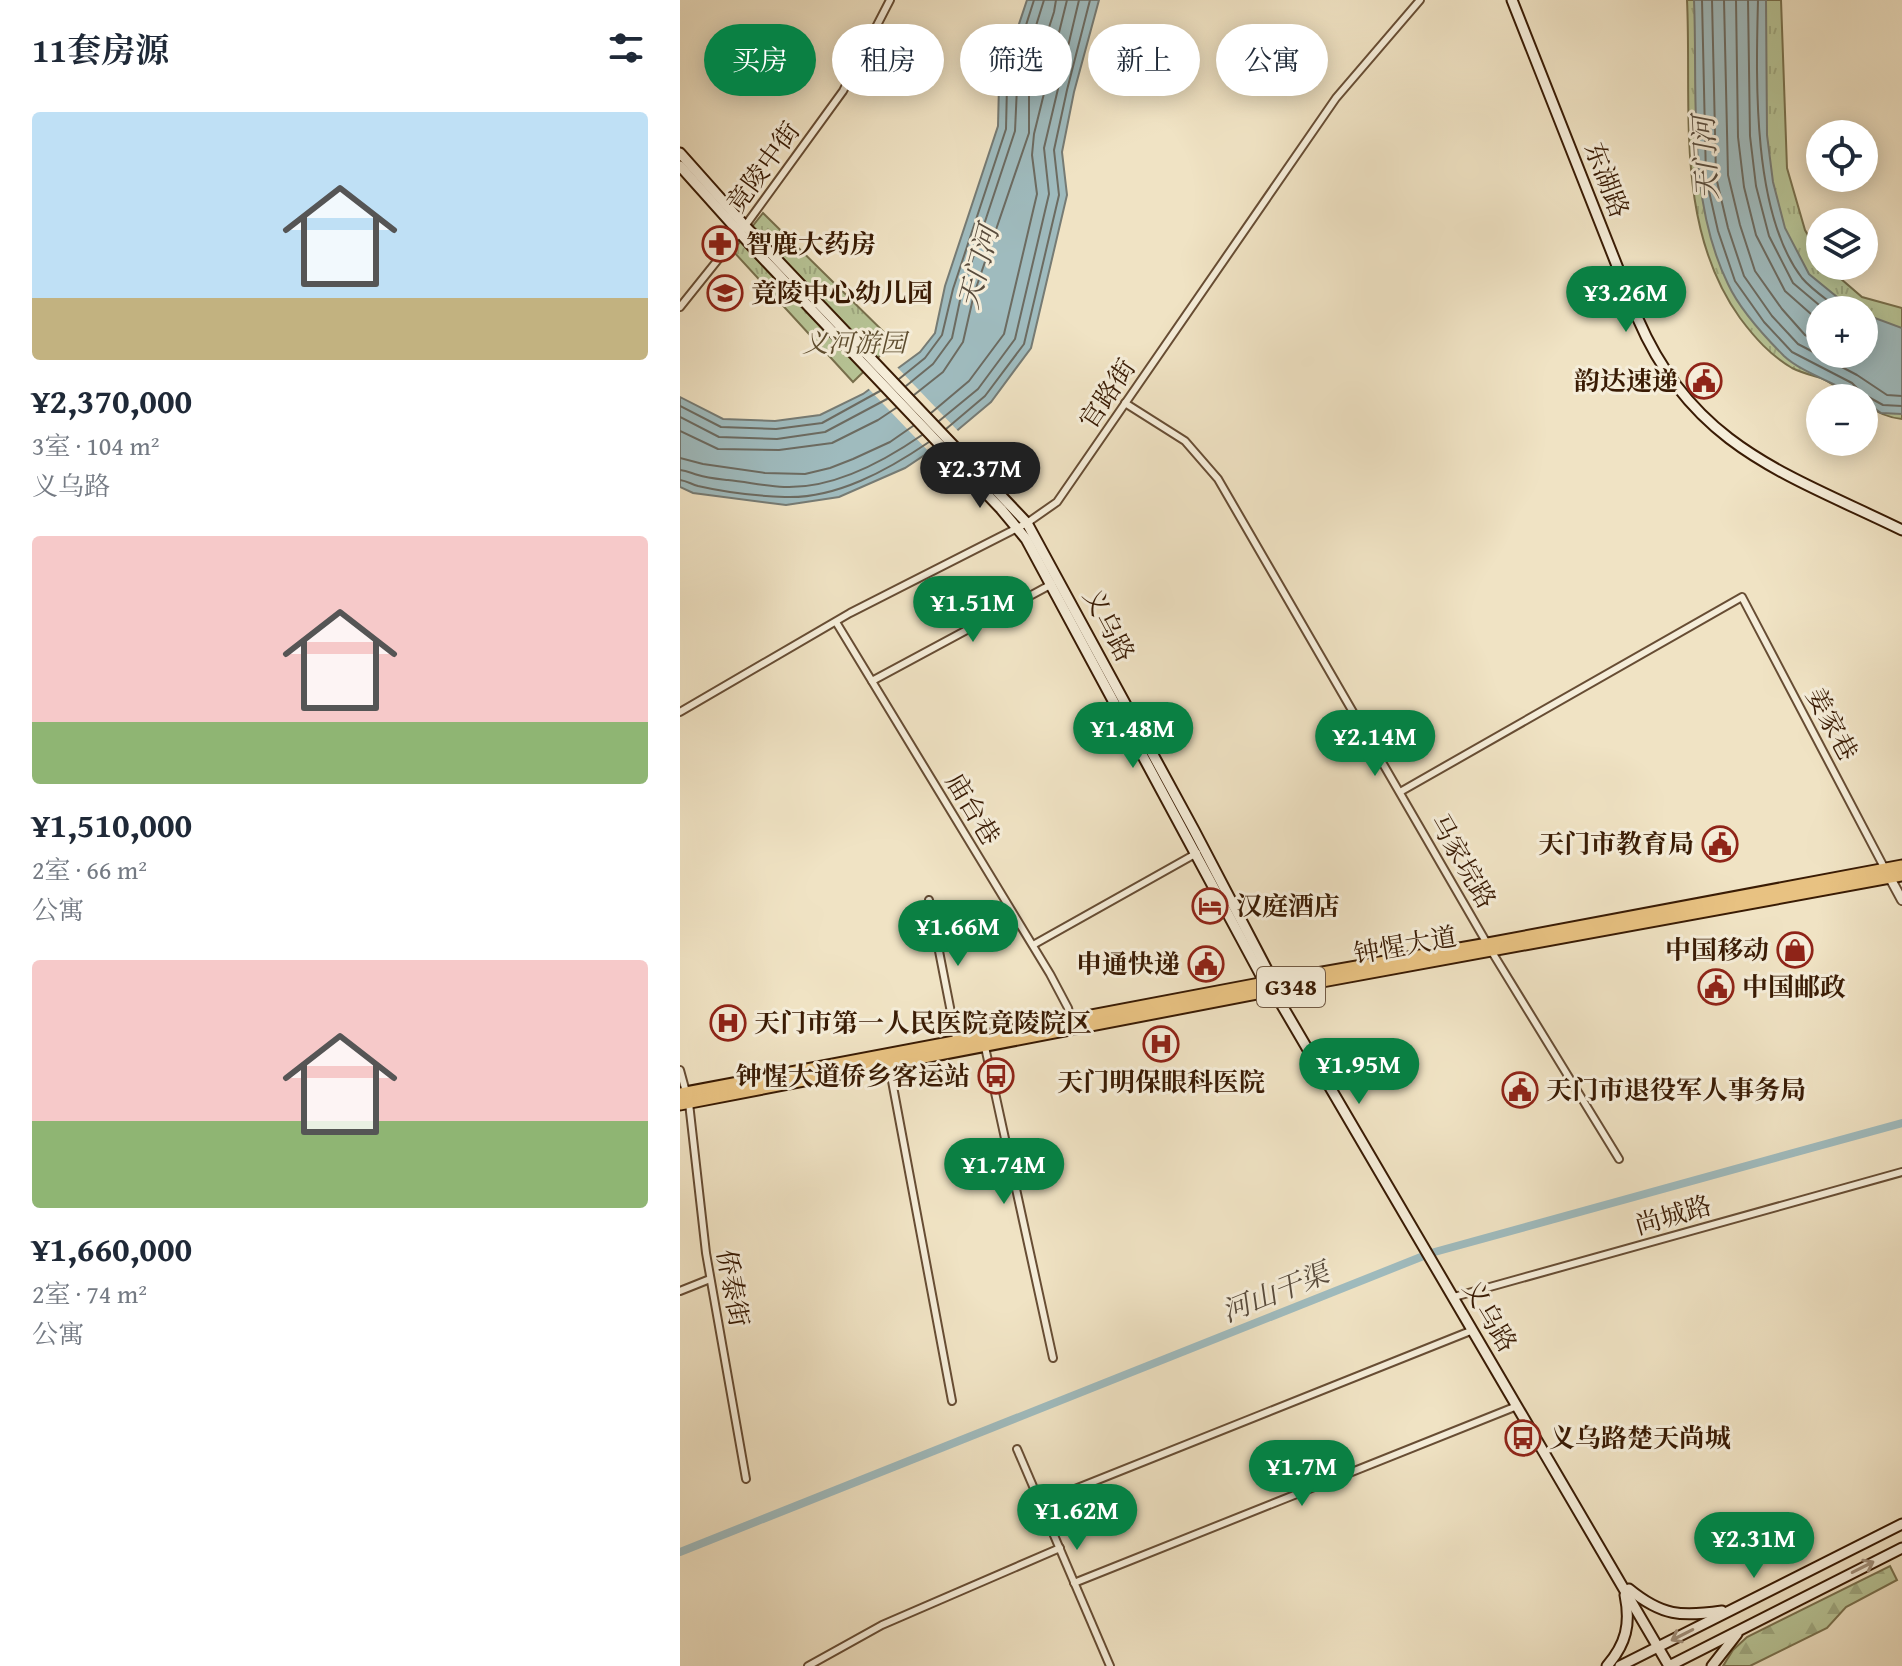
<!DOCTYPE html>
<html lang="zh">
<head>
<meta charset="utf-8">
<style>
	body { margin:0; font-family:"Gentium Book Plus","Noto Serif SC",serif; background:#f6f6f7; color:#1f2937; height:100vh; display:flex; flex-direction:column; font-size:30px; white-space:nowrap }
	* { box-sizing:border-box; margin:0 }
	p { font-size:26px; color:#747a83 }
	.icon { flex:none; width:44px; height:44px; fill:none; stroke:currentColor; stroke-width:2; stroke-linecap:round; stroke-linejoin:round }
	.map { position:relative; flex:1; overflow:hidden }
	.panel { display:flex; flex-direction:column; background:#fff; width:680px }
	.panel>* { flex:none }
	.top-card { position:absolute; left:24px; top:24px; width:760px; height:72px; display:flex; gap:16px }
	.fabs { position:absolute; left:1126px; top:120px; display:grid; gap:16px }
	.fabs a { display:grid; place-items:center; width:72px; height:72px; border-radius:50%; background:#fff; box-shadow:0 4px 20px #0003; font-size:40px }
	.price { position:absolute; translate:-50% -68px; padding:0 18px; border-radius:28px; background:#0b8043; color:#fff; font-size:26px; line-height:52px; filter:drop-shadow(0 2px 4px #0008) }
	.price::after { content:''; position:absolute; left:50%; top:48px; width:24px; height:18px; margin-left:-12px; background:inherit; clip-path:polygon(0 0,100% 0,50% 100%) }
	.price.active { background:#222; color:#fff }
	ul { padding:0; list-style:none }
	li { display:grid; align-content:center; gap:16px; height:424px; padding:0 32px }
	li span { display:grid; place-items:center; height:248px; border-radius:8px; color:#555 }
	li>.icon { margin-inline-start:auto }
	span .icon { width:144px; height:144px; fill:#fffc; stroke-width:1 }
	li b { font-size:34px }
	h2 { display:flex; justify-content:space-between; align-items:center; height:96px; padding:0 32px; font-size:34px }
	.chip { padding:0 28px; border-radius:36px; background:#fff; box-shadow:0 4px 20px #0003; font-size:28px; line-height:72px }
	.chip.active { background:#0b8043; color:#fff }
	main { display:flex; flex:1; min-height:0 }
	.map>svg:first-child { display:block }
	.forest { fill:url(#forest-firs); stroke:#78704d; stroke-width:2 }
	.park { fill:url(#park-tufts); stroke:#78704d; stroke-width:2; fill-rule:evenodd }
	.water { fill:#9fbbbe; stroke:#767b74; stroke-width:2 }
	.pier { fill:#f0e3c4 }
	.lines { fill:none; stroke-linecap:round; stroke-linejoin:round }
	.shore { stroke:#6c6b61; stroke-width:2 }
	.canal { stroke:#9fbbbe; stroke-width:8 }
	.minor-casing { stroke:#674d34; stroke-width:10 }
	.tertiary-casing { stroke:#674d34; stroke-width:12 }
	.secondary-casing { stroke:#391b04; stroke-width:13 }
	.trunk-casing { stroke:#391b04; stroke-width:15 }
	.minor { stroke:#f5edd9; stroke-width:6 }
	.tertiary { stroke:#f5edd9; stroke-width:8 }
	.secondary { stroke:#f5edd9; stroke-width:9 }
	.trunk { stroke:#e8c282; stroke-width:11 }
	.oneway { stroke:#a08e79 }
	.labels { text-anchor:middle; stroke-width:6; stroke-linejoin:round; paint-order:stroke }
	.shield { fill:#f5edd9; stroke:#715a44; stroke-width:2 }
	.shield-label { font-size:24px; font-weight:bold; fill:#391b04 }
	.street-label { font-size:26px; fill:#391b04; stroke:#f5edd9 }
	.poi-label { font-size:26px; font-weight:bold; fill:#391b04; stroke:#f5edd9; text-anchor:start }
	.park-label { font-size:26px; font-style:italic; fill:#5f4e30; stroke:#f5edd9 }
	.water-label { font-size:28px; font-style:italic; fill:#584b3c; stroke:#f5edd9 }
</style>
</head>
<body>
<main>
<section class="panel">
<h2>11套房源<svg class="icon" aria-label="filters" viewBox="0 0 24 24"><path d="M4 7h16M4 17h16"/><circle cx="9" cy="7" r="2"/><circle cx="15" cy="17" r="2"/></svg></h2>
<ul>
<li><span style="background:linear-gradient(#bfe0f5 75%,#c2b280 0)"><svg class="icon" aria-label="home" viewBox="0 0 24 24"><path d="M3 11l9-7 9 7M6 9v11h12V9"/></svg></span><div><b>¥2,370,000</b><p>3室 · 104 m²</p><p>义乌路</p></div></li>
<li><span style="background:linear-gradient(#f6c9c9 75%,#8fb573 0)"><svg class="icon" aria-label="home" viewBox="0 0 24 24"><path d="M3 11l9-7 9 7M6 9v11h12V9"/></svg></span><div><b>¥1,510,000</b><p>2室 · 66 m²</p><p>公寓</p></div></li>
<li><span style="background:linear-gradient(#f6c9c9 65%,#8fb573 0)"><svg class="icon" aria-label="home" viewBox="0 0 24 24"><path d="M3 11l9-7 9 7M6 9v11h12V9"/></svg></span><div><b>¥1,660,000</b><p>2室 · 74 m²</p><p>公寓</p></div></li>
</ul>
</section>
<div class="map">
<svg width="1222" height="1666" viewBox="0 0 1222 1666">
	<defs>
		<pattern id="forest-firs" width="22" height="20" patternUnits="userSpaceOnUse" patternTransform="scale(2)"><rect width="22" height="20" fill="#b7c496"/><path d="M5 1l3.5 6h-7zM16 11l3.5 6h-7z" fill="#9ea880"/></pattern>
		<pattern id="park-tufts" width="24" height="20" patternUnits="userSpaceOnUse" patternTransform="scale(2)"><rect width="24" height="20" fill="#b7c496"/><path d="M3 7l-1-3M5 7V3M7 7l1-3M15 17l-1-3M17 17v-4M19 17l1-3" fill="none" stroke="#9ea880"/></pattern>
	</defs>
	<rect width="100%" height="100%" fill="#f0e3c4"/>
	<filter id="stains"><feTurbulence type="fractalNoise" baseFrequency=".0025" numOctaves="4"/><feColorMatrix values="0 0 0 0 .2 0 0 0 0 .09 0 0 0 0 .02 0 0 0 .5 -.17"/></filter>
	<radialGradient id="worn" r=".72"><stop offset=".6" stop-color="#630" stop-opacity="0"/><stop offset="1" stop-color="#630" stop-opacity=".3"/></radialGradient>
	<polygon class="forest" points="1210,1566 1217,1580 1166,1607 1147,1628 1070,1666 1043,1666 1053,1650 1067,1637"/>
	<g class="park">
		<path d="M1007,0H1101L1107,168L1125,230L1140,256V266H1146L1182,297L1222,308V419C1208,418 1196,412 1184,404V398C1169,398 1155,384 1141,378C1131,375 1122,373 1112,368C1090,355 1075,338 1060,318C994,226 1012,106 1007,0ZM1140,310H1184V354H1140Z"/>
		<polygon points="83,213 214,342 173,382 53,251"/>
	</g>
	<g class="water">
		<polygon points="347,0 419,0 394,92 382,152 387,195 351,348 311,402 261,444 225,468 159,497 106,505 13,493 0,487 0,397 43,419 95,421 140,415 183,394 240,352 255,333 265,286 318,126 319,84"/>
		<path d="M1014,0H1086L1087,135L1093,182L1105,228L1129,274L1173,310H1140V354H1184V314L1222,328V414L1201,413L1184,401V398H1179C1157,383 1122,373 1104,356C1084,336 1060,310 1048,284C1006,198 1018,93 1014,0Z"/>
	</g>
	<polygon class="pier" points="216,366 280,433 252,455 186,386"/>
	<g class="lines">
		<g class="shore">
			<polyline points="1022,0 1026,178 1038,231 1055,281 1084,322 1112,352 1172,383 1183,394 1203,405 1222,406"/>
			<polyline points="1032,0 1036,177 1048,228 1064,276 1092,316 1118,344 1177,375 1207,395 1222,396"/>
			<polyline points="1044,0 1048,175 1060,225 1075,271 1102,309 1125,335 1140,342"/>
			<polyline points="1056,0 1058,137 1064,187 1076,235 1105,291 1140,322"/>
			<polyline points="1068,0 1070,136 1076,186 1089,236 1113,283 1145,310"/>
			<path d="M1078,0C1076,80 1072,213 1122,278C1132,290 1148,300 1160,310"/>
			<polyline points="219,379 245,358 262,335 273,289 326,129 327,85 354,0"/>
			<polyline points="226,386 253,364 272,338 282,291 335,131 337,87 364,0"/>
			<polyline points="234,395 263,372 283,342 294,294 349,133 349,89 374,12 376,0"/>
			<polyline points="0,406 41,427 96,429 142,423 200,391"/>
			<polyline points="251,413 289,381 324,334 357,194 352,155 354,134 387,0"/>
			<polyline points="0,417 39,437 97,439 145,432 207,399"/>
			<polyline points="259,421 298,389 335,339 369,194 364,148 399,0"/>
			<polyline points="266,429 305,396 344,344 379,195 374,150 387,90 410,0"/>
			<polyline points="0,431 38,449 99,450 152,443 198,420 216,408"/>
			<polyline points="0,458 23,464 85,473 125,474 150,468 173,459 210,442 233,426"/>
			<path d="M0,470C7,471 11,473 18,475C27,478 39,479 48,480C67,482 86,486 104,487C152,489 203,462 242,435"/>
			<path d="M0,480C7,481 11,484 18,486C44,492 77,496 105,497C156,499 208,470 249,442"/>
		</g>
		<polyline class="canal" points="0,1552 751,1253 1222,1123"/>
		<defs>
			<g id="minor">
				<polyline points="0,307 65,226 163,91 210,0"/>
				<polyline points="445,403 505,441 538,479 812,952 939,1159"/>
				<polyline points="156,622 370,974 388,1008 391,1020"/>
				<polyline points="192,681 372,584"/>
				<polyline points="0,712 170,613 347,523 377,502 656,98 740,0"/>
				<polyline points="720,792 1062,597 1205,869"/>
				<polyline points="249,900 277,1043"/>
				<polyline points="353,945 517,853"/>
				<polyline points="305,1047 373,1358"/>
				<polyline points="209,1065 272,1401"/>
				<polyline points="0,1070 9,1103 26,1253 66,1479"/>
				<polyline points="0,1291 30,1279"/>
				<polyline points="774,1297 1222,1172"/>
				<polyline points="337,1449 430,1666"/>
				<polyline points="360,1503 793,1330"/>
				<polyline points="394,1583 837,1406"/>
				<polyline points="128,1666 202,1625 380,1548"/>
			</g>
			<polyline id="tertiary" points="1209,876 1222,900"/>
			<g id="secondary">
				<path d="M832,0L958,319C1013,447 1107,474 1222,530"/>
				<polyline points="0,153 65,226 347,523 514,830 593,981 593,987"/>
				<polyline points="0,166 77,252 321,509 346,539 585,983 593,990 989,1666 1222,1548"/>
				<path d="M949,1589C982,1616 1001,1617 1042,1611"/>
				<path d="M927,1666C946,1644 951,1624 945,1595"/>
				<polyline points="940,1666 1222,1524"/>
				<polyline points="1032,1666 1057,1634"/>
			</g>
			<g id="trunk">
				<polyline points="0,1094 585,983 808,944 1222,866"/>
				<polyline points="0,1104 593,990 1222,875"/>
			</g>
		</defs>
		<use href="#minor" class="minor-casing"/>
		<use href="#tertiary" class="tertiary-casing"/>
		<use href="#secondary" class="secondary-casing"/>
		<use href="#trunk" class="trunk-casing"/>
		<use href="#minor" class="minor"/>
		<use href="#tertiary" class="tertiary"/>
		<use href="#secondary" class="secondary"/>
		<use href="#trunk" class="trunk"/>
	</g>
	<defs><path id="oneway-shaft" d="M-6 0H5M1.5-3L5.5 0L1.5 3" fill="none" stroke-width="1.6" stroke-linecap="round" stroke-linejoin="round" transform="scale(2)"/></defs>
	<g class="oneway">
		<use href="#oneway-shaft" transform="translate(1183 1567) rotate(-27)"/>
		<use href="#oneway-shaft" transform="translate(1002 1635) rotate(153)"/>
	</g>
	<defs>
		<symbol id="pharmacy-ring" viewBox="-11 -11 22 22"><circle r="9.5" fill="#f5edd9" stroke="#8f2418" stroke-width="1.5"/><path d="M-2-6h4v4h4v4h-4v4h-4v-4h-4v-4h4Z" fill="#8f2418"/></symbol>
		<symbol id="school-ring" viewBox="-11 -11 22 22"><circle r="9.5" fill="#f5edd9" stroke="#8f2418" stroke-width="1.5"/><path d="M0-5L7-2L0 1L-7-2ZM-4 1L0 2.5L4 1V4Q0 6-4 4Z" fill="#8f2418"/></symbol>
		<symbol id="civic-ring" viewBox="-11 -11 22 22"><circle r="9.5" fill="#f5edd9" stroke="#8f2418" stroke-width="1.5"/><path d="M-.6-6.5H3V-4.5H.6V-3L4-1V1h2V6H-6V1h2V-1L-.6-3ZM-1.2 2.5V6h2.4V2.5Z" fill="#8f2418"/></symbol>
		<symbol id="hotel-ring" viewBox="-11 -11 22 22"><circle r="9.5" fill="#f5edd9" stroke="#8f2418" stroke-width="1.5"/><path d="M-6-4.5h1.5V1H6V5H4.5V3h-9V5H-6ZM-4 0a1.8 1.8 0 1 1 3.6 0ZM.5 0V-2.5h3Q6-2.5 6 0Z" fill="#8f2418"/></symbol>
		<symbol id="shop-ring" viewBox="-11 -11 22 22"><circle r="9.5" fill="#f5edd9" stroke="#8f2418" stroke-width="1.5"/><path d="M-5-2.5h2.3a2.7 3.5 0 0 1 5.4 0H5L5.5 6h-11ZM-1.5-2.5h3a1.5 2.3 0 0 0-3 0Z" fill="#8f2418"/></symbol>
		<symbol id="hospital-ring" viewBox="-11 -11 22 22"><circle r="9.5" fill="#f5edd9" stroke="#8f2418" stroke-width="1.5"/><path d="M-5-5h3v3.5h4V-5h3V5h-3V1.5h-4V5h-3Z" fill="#8f2418"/></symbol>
		<symbol id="bus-ring" viewBox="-11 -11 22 22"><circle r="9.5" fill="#f5edd9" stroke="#8f2418" stroke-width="1.5"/><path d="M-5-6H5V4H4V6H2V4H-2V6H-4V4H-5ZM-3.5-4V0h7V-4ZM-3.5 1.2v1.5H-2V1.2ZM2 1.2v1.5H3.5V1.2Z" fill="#8f2418"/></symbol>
	</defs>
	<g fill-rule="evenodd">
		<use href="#pharmacy-ring" x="20" y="224" width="40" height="40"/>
		<use href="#school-ring" x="25" y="273" width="40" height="40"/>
		<use href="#civic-ring" x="1004" y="361" width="40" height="40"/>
		<use href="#civic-ring" x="1020" y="824" width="40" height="40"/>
		<use href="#hotel-ring" x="510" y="886" width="40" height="40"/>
		<use href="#shop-ring" x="1095" y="930" width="40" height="40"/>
		<use href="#civic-ring" x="506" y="944" width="40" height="40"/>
		<use href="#civic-ring" x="1016" y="967" width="40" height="40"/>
		<use href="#hospital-ring" x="28" y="1003" width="40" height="40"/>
		<use href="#hospital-ring" x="461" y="1024" width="40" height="40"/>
		<use href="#bus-ring" x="296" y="1056" width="40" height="40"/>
		<use href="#civic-ring" x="820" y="1070" width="40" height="40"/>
		<use href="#bus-ring" x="823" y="1418" width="40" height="40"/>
	</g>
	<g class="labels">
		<rect class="shield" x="577" y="967" width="68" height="40" rx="6"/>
		<g class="shield-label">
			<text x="611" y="995">G348</text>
		</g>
		<g class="street-label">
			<text transform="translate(83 167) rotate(-54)" y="9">竟陵中街</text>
			<text transform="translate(927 180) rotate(69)" y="9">东湖路</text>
			<text transform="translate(427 394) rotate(-56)" y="9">官路街</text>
			<text transform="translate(429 625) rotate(62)" y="9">义乌路</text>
			<text transform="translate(1152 724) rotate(62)" y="9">姜家巷</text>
			<text transform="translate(293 809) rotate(59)" y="9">庙台巷</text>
			<text transform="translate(783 861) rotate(60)" y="9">马家垸路</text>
			<text transform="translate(725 945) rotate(-10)" y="9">钟惺大道</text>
			<text transform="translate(993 1215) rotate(-16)" y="9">尚城路</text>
			<text transform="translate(53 1288) rotate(80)" y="9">侨泰街</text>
			<text transform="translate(810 1316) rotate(59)" y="9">义乌路</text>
		</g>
		<g class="poi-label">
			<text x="66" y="253">智鹿大药房</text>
			<text x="71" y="302">竟陵中心幼儿园</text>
			<text x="998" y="390" text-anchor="end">韵达速递</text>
			<text x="1014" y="853" text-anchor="end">天门市教育局</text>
			<text x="556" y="915">汉庭酒店</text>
			<text x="1089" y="959" text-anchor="end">中国移动</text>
			<text x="500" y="973" text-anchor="end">申通快递</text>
			<text x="1062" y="996">中国邮政</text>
			<text x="74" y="1032">天门市第一人民医院竟陵院区</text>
			<text x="290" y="1085" text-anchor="end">钟惺大道侨乡客运站</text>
			<text x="481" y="1091" text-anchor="middle">天门明保眼科医院</text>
			<text x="866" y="1099">天门市退役军人事务局</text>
			<text x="869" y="1447">义乌路楚天尚城</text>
		</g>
		<g class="park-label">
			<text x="174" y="352">义河游园</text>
		</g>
		<g class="water-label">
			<text transform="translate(1025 158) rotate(-93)" y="10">天门河</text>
			<text transform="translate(298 267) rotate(-75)" y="10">天门河</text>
			<text transform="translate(595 1292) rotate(-22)" y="10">河山干渠</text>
		</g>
	</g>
	<rect width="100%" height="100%" filter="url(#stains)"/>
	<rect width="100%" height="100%" fill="url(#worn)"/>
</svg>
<div class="fabs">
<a><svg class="icon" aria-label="locate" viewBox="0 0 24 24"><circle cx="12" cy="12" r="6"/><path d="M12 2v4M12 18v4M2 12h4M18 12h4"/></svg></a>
<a><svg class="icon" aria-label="layers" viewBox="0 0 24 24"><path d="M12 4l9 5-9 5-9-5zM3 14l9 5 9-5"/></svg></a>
<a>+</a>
<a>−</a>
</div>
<b class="price" style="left:946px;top:334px">¥3.26M</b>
<b class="price active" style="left:300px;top:510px">¥2.37M</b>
<b class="price" style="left:293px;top:644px">¥1.51M</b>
<b class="price" style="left:453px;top:770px">¥1.48M</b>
<b class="price" style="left:695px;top:778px">¥2.14M</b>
<b class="price" style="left:278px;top:968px">¥1.66M</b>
<b class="price" style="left:679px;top:1106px">¥1.95M</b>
<b class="price" style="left:324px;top:1206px">¥1.74M</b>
<b class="price" style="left:622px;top:1508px">¥1.7M</b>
<b class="price" style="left:397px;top:1552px">¥1.62M</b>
<b class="price" style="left:1074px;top:1580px">¥2.31M</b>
<div class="top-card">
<a class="chip active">买房</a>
<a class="chip">租房</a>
<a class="chip">筛选</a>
<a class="chip">新上</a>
<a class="chip">公寓</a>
</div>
</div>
</main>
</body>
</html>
